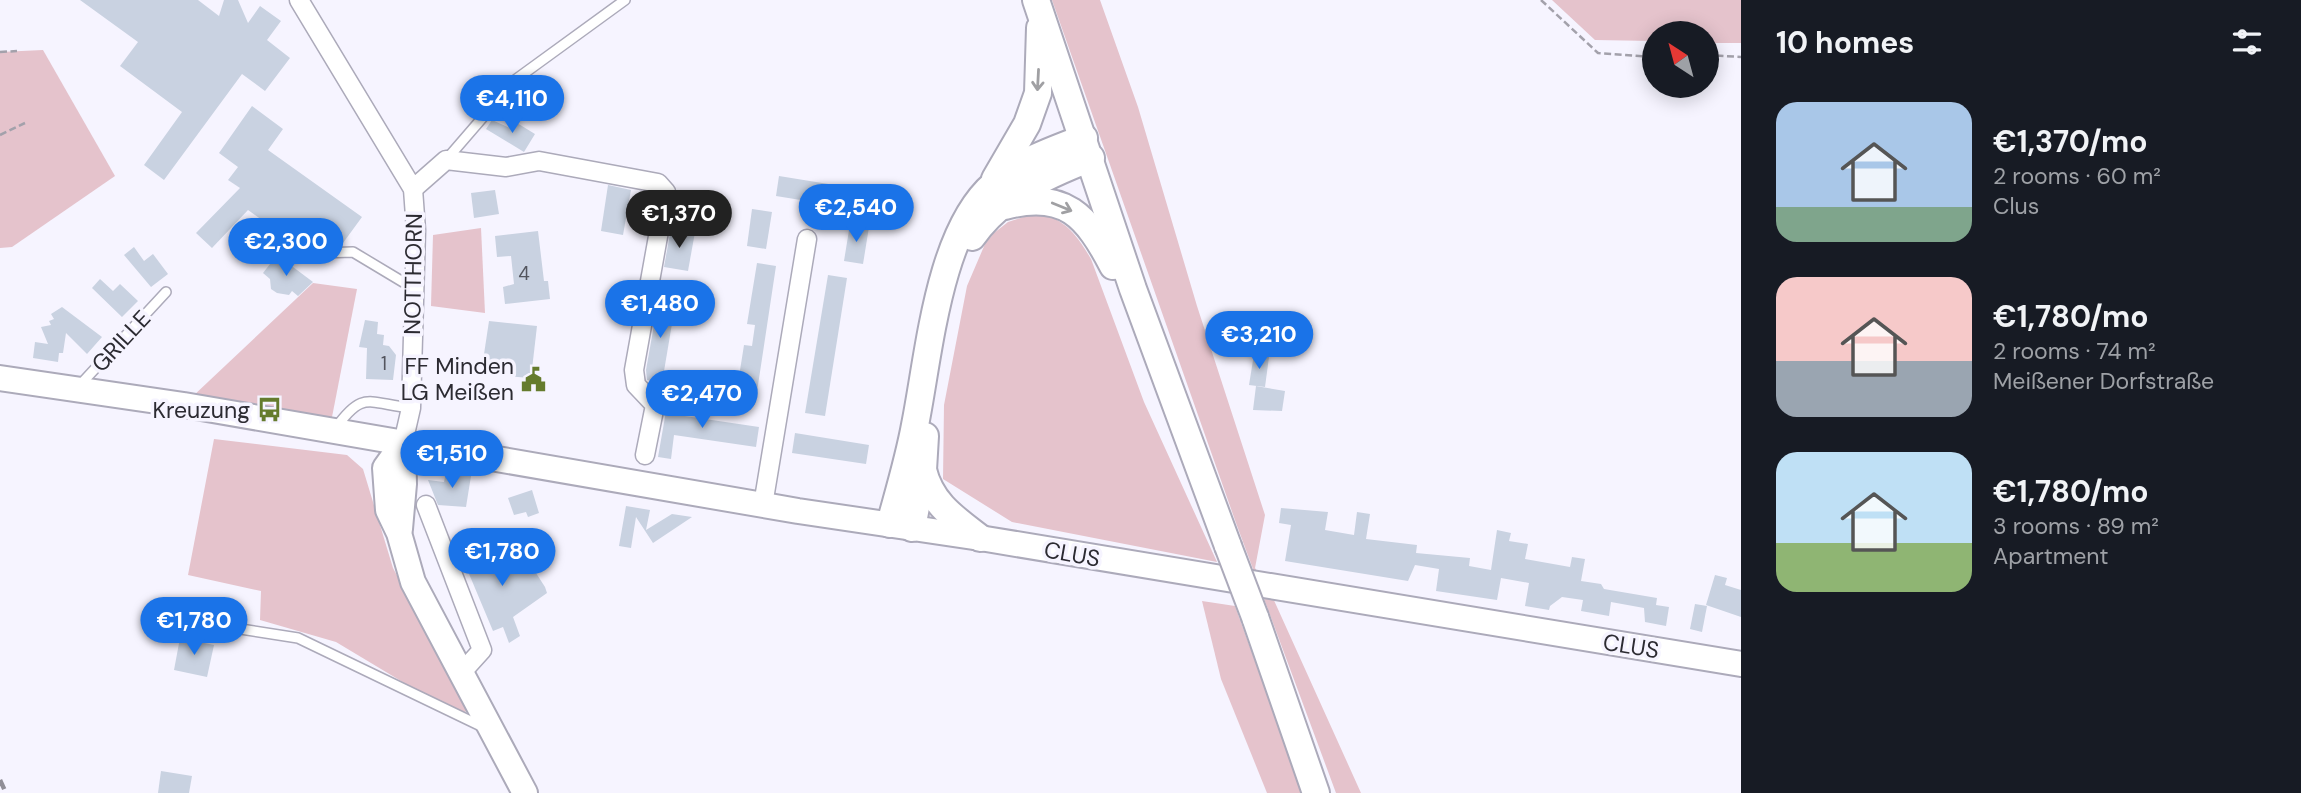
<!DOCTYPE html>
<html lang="en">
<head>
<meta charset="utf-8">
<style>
	body { margin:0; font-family:"DM Sans",sans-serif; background:#20242c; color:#f1f3f6; height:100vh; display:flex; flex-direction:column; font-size:26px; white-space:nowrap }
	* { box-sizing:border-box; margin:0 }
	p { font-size:23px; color:#9ea1a6 }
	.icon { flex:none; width:38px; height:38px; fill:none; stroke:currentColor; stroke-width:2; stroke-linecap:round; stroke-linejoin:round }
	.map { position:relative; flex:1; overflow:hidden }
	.drawer { display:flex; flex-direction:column; background:#171b24; width:560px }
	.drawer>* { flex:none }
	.needle { width:46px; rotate:324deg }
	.controls { position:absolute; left:1642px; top:21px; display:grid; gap:14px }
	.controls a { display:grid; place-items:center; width:77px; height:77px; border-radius:50%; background:#171b24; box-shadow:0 4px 18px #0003; font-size:35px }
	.price { position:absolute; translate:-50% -60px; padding:0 16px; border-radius:24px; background:#1a73e8; color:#fff; font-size:23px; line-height:46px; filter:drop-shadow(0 2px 4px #0008) }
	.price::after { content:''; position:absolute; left:50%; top:42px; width:21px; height:16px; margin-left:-10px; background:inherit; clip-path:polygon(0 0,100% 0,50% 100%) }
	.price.selected { background:#222; color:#fff }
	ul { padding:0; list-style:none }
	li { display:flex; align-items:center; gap:21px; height:175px; padding:0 35px }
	li span { display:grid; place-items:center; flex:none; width:196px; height:140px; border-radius:21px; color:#555 }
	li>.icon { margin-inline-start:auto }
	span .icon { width:84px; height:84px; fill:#fffc; stroke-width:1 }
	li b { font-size:30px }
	h2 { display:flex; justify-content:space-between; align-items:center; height:84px; padding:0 35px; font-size:30px }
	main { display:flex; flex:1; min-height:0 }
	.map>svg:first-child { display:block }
	.green { fill:#e5c3cc }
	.building { fill:#c9d2e1 }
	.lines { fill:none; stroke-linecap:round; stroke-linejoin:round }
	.lane-casing { stroke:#acaaba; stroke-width:12 }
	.street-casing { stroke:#acaaba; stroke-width:21 }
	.secondary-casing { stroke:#acaaba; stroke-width:28 }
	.primary-casing { stroke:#acaaba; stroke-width:30 }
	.path { stroke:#a3a1ab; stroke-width:2.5; stroke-dasharray:7 3.5; stroke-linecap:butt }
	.lane { stroke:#fff; stroke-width:9 }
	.street { stroke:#fff; stroke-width:18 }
	.secondary { stroke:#fff; stroke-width:24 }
	.primary { stroke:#fff; stroke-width:26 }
	.rail { stroke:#908e97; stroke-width:4.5; stroke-dasharray:10 5; stroke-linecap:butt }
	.primary-bridge-casing { stroke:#acaaba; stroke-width:30; stroke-linecap:butt }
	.primary-bridge { stroke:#fff; stroke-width:26 }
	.oneway { stroke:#a0a0a3 }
	.labels { text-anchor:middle; stroke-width:7; stroke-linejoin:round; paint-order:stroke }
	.number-label { font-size:19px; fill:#53555e }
	.street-label { font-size:23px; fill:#2c2b32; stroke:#f6f4ff }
	.poi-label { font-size:23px; fill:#2c2b32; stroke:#f6f4ff; text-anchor:end }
</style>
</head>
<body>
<main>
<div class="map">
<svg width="1741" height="793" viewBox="0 0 1741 793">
	<rect width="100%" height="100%" fill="#f6f4ff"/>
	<g class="green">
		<polygon points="1052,0 1100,0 1138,107 1197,306 1265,515 1255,568 1268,587 1361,793 1336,793 1236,523"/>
		<polygon points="1552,0 1741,0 1741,43 1706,43 1706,33 1654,33 1654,41 1595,40"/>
		<polygon points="43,50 115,176 12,247 0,248 0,52"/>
		<path d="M1033,214C1063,215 1077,235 1091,259L1144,402L1217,562L1012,522L943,479L944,405L967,286L985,244L994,233L1008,222Z"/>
		<polygon points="481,228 485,313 431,306 433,235"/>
		<polygon points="313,283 357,289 332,417 192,397"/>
		<polygon points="214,439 347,455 363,469 393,568 468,711 456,714 336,642 260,620 261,591 188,575"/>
		<polygon points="1202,601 1235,606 1303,793 1267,793 1221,679"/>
	</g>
	<g class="building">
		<polygon points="80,0 198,0 219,16 224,0 238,0 248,23 260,6 281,21 267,40 290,58 265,91 242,74 164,180 144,165 182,112 120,66 138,42"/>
		<polygon points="252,106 283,129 268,150 362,217 343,243 311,220 294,243 248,210 212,248 196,233 240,188 228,180 238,167 219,153"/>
		<polygon points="492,120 512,129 517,123 535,134 524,152 486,129"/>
		<polygon points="779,176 853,188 850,208 776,196"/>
		<polygon points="608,185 631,190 623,235 601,231"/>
		<polygon points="495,190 499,214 474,218 471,193"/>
		<polygon points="752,209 772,212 766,249 747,246"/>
		<polygon points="850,224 869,227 863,264 844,261"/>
		<polygon points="671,228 695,232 688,271 664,267"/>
		<polygon points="538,231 544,281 548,281 550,299 505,304 503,287 514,284 511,256 497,257 495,236"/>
		<polygon points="134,247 144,261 153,254 168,274 151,287 124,255"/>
		<polygon points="277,255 313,282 298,296 292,291 289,295 277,293 271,289 270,279 263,273"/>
		<polygon points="757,263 776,266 755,405 735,402 744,345 752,346 755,325 747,324"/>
		<polygon points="828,275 847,278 825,416 805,413"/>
		<polygon points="100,279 113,291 120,284 138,301 122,317 92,288"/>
		<polygon points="659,297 676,300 662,383 647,380 646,370"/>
		<polygon points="62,307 102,337 87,354 66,333 63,353 59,353 58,362 33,358 35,342 48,344 41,327 51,325 49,321 54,319 51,314"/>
		<polygon points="365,320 378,322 377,334 384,335 383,345 389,346 396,355 393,380 366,379 367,348 359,347"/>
		<polygon points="489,321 537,326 531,378 481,374"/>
		<polygon points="1254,354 1269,357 1265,387 1249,385"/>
		<polygon points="1256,386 1285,391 1282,411 1253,410"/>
		<polygon points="669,394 681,396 678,415 759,427 756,447 674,435 671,459 658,457"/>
		<polygon points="795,433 869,445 866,464 792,453"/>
		<polygon points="446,472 471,476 466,507 438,505 428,480 444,482"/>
		<polygon points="532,490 539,513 528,517 526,512 514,515 508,498"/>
		<polygon points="626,506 650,510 646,530 672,514 692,517 653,543 636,517 631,548 619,546"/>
		<polygon points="1281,508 1328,512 1325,530 1354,535 1357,512 1370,514 1366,539 1417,545 1416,553 1470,558 1469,566 1491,570 1497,530 1511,533 1509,541 1528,544 1525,559 1570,567 1572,557 1585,559 1581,581 1601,584 1604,589 1657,598 1656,605 1669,607 1666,626 1645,622 1644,608 1611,602 1609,616 1581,611 1583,600 1562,597 1550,606 1549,610 1525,606 1529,583 1501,578 1497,600 1436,591 1439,569 1415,565 1408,581 1285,561 1291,525 1279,523"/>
		<polygon points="473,543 479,554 492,547 503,568 510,565 512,570 527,559 545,587 547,593 513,617 520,636 509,643 503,627 493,631 459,550"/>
		<polygon points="1715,575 1727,578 1725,585 1741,590 1741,617 1706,605"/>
		<polygon points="1695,604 1707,606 1702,632 1690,629"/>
		<polygon points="180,638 214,645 207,677 174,670"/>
		<polygon points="161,771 192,776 189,793 158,793"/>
	</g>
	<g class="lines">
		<defs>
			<g id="lane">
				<polyline points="446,160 515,80 625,0"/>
				<polyline points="320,253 353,252 403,282 414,283"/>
				<polyline points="79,386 166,292"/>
				<path d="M335,429C363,390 367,403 411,408"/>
				<polyline points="183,620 298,638 485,728"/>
			</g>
			<g id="street">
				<polyline points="299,0 413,189 416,230 411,408 403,443"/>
				<polyline points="413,189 446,160 506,167 539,161 658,183 666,192 634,370 636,385 655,405 645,455"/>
				<polyline points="426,505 482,650 463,671"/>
				<polyline points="763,505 807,239"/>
			</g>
			<g id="secondary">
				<polyline points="0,378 184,405 798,511 980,538 1741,664"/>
				<polyline points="403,443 385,468 388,510 399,533 413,582 525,793"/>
				<polyline points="400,529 404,484 403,443"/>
			</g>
			<g id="primary">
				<polyline points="1036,0 1133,289 1228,546"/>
				<polyline points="995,179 1027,124 1038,93 1040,28"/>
				<path d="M1005,206C1065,190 1087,216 1113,266"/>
				<path d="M972,237C1002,195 1045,176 1091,158"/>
				<path d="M923,470C931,503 954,518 980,538"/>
				<path d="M890,524C899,491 909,458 915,425C929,356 938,232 994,184C1020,161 1053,150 1084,138"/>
				<polyline points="912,528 923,470 925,436"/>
				<polyline points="1255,617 1316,793"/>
			</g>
		</defs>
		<use href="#lane" class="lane-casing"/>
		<use href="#street" class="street-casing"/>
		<use href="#secondary" class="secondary-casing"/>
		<use href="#primary" class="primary-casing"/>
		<g class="path">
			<polyline points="1541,0 1598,53 1654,57"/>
			<polyline points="0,52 17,51"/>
			<polyline points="1706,55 1741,57"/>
			<polyline points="0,135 25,123"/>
		</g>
		<use href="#lane" class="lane"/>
		<use href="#street" class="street"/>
		<use href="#secondary" class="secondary"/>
		<use href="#primary" class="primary"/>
		<polyline class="rail" points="0,780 6,793"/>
		<defs>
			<polyline id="primary-bridge" points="1228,546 1255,617"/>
		</defs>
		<use href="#primary-bridge" class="primary-bridge-casing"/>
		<use href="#primary-bridge" class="primary-bridge"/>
	</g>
	<defs><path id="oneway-shaft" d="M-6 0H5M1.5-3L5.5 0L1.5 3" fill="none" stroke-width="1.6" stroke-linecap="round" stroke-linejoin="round" transform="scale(1.75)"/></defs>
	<g class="oneway">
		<use href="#oneway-shaft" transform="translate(1038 80) rotate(93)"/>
		<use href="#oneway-shaft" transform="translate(1062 207) rotate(22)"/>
	</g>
	<defs>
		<symbol id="civic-bare" viewBox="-9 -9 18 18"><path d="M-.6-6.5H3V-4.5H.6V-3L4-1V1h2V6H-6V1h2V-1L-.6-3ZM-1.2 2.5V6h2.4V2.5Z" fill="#657b2d" stroke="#f6f4ff" stroke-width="2.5" paint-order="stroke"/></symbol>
		<symbol id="bus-bare" viewBox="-9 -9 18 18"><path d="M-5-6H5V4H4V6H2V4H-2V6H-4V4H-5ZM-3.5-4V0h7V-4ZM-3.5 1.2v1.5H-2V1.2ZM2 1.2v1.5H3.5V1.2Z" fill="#657b2d" stroke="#f6f4ff" stroke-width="2.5" paint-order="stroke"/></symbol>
	</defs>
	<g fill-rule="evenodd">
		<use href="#civic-bare" x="516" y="362" width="35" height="35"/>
		<use href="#bus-bare" x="252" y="392" width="35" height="35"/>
	</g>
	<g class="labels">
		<g class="number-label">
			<text x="524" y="280">4</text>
			<text x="384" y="370">1</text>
		</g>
		<g class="street-label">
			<text transform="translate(413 274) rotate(-89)" y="8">NOTTHORN</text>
			<text transform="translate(121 341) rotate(-47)" y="8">GRILLE</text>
			<text transform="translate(1072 554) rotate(10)" y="8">CLUS</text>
			<text transform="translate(1631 646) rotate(9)" y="8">CLUS</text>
		</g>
		<g class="poi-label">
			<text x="514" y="374">FF Minden<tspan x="514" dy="26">LG Meißen</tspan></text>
			<text x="250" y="418">Kreuzung</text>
		</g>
	</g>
</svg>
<div class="controls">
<a><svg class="needle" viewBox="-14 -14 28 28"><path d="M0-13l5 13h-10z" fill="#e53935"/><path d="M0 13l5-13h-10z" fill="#9ea1a6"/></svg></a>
</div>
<b class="price" style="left:512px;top:135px">€4,110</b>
<b class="price" style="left:856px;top:244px">€2,540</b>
<b class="price selected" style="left:679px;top:250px">€1,370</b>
<b class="price" style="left:286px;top:278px">€2,300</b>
<b class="price" style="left:660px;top:340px">€1,480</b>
<b class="price" style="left:1259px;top:371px">€3,210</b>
<b class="price" style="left:702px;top:430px">€2,470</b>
<b class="price" style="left:452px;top:490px">€1,510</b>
<b class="price" style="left:502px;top:588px">€1,780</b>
<b class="price" style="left:194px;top:657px">€1,780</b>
</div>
<section class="drawer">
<h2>10 homes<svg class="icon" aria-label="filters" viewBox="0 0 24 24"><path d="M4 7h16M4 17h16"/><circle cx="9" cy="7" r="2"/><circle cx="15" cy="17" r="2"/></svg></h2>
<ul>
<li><span style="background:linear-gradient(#a9c7e8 75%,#7fa58c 0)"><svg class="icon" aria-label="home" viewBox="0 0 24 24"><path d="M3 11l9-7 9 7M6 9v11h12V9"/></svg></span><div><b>€1,370/mo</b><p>2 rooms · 60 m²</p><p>Clus</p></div></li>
<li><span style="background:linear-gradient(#f6c9c9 60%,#9aa5b1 0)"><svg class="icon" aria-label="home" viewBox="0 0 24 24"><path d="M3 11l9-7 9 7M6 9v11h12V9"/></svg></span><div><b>€1,780/mo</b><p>2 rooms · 74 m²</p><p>Meißener Dorfstraße</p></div></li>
<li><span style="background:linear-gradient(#bfe0f5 65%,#8fb573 0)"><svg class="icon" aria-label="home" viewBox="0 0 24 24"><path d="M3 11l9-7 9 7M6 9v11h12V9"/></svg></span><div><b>€1,780/mo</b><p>3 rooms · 89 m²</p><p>Apartment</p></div></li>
</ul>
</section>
</main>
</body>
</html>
